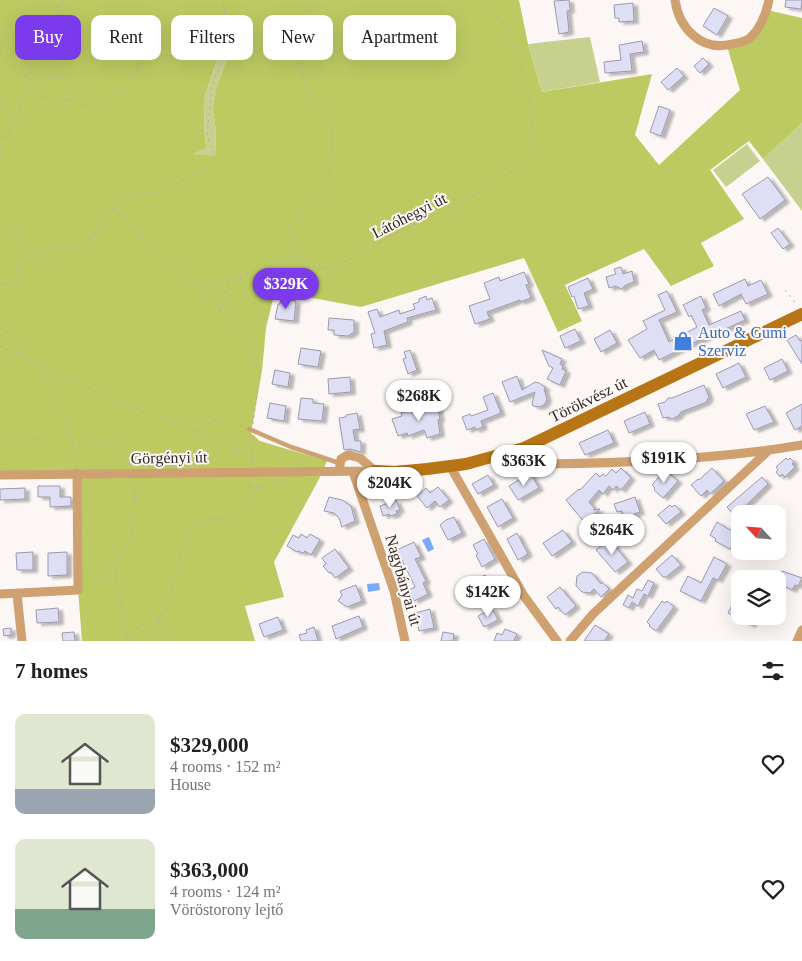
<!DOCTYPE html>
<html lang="en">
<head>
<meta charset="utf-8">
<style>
	body { margin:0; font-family:Georgia,serif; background:#f2f2f2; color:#202124; height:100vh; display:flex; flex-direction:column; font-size:19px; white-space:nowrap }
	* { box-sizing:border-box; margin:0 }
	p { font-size:16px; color:#757577 }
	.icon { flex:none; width:28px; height:28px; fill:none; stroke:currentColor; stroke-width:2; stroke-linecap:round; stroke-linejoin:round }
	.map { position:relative; height:641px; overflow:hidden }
	.sheet { display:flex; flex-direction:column; background:#fff; flex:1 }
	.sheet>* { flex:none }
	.hud { position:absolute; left:15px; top:15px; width:500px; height:45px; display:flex; gap:10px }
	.needle { width:32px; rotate:296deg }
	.fabs { position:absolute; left:731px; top:505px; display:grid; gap:10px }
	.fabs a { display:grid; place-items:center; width:55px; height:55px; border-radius:10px; background:#fff; box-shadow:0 5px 20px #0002; font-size:25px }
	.price { position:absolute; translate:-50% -42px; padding:0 11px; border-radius:18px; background:#fff; color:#222; font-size:16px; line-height:32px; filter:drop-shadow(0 1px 2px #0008) }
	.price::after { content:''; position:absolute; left:50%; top:30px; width:15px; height:11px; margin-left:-8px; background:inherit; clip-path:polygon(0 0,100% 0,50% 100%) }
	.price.on { background:#7c3aed; color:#fff }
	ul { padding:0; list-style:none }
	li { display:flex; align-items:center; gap:15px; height:125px; padding:0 15px }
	li span { display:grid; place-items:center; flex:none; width:140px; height:100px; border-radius:10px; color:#555 }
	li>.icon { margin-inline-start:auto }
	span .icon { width:60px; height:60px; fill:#fffc; stroke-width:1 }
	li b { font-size:21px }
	h2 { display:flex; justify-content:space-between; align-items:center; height:60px; padding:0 15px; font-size:21px }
	.chip { padding:0 18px; border-radius:10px; background:#fff; box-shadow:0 5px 20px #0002; font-size:18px; line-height:45px }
	.chip.on { background:#7c3aed; color:#fff }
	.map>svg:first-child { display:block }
	.green { fill:#c7d18f }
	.forest { fill:#bdca62; fill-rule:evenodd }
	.water { fill:#76aafb }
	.building { fill:#dedef4; stroke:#9a99ae; filter:url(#shadow) }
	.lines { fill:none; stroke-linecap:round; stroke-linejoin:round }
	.path { stroke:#b6afac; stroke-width:1; stroke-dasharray:2.5 4; stroke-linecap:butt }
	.lane { stroke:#cfa170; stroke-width:4.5 }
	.street { stroke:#cfa170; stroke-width:9 }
	.secondary { stroke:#b87517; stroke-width:12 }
	.labels { text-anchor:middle; stroke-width:4; stroke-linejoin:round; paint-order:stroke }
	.street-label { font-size:16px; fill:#332a26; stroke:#fcf7f5 }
	.shop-label { font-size:16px; fill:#366cbe; stroke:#fcf7f5; text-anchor:start }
</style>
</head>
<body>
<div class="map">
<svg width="802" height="641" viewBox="0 0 802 641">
	<defs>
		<filter id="shadow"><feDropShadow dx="4.5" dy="2.5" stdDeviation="1" flood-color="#0004"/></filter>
	</defs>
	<rect width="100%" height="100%" fill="#fcf7f5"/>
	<g class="green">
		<polygon points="590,37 600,82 542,92 528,44"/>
		<polygon points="237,40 228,62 213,110 216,132 215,157 192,154 206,148 204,125 205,95 223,43"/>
		<polygon points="802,123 802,211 763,159"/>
		<polygon points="747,144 760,161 726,187 713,170"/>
	</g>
	<path class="forest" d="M0,0H519L528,44L542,92L652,74L635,135L659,165L740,90L727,46L745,41L767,10L802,18V123L763,159L749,141L710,170L744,219L701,243L714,266L671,286L644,249L565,285L582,321L558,332L524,258L361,307L275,291L266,328L262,371L251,433L260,441L327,461L319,479L274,562L284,597L245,606L255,641H82L78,590L77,474L0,475ZM236,40L217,86L213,110L216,132L215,156L193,154L206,148L204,125L205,95L223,43Z"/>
	<g class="water">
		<polygon points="429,537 434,549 428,552 422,540"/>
		<polygon points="379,583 380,590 368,592 367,584"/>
	</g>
	<g class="building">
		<polygon points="569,0 570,10 567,11 569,32 559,34 554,1"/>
		<polygon points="786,0 802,0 801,9 785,7"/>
		<polygon points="633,3 634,21 619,22 619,18 615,18 614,5"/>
		<polygon points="714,8 728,16 717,35 703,26"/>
		<polygon points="642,41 644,52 630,54 632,71 605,73 604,62 621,60 619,45"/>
		<polygon points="703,58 709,64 700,73 694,66"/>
		<polygon points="677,68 684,76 668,90 661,82"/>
		<polygon points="659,106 670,110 661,136 650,132"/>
		<polygon points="768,177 785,200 760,219 742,194"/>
		<polygon points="778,228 790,244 783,249 771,233"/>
		<polygon points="621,267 623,274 632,271 634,282 626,285 621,289 616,286 609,288 606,277 616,274 614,269"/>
		<polygon points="524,272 529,284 526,285 531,298 520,302 520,300 487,312 490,319 475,324 469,306 490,299 484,283 499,277 500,281"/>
		<polygon points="588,278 593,289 584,293 589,306 578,309 574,296 572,297 568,287"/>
		<polygon points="745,279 748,286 761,280 768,294 746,304 741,294 719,306 713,294"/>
		<polygon points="667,291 677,312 659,320 669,342 697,327 691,315 689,317 683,305 701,296 706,308 702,310 709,325 741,311 745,320 699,341 699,340 659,360 654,350 640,358 628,340 647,329 643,321 665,310 658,295"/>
		<polygon points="426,296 427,300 432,298 436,310 407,318 408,322 384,331 387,345 374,348 371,334 375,333 368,312 377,309 380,317 399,310 400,314 415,309 413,304 419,302 419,299"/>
		<polygon points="281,299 296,301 294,321 275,319 278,304 280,304"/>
		<polygon points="329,318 354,320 354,332 348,336 334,335 334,330 328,330"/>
		<polygon points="575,329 581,341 565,348 560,336"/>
		<polygon points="610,330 617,343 601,352 594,339"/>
		<polygon points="796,335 800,341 802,340 802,364 787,340"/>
		<polygon points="301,348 321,351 318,367 298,364"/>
		<polygon points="410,350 417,370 408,374 403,359 406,358 404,352"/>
		<polygon points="542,350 562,359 560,364 563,366 562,369 566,371 560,385 547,379 553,368 549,366"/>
		<polygon points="782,359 788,371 770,380 764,368"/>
		<polygon points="739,363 746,377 723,388 716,374"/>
		<polygon points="275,370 290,373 288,387 272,384"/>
		<polygon points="517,376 522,390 535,382 539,383 546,388 544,389 547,399 545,404 540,407 533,406 532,403 535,392 510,402 502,382"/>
		<polygon points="350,377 351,392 329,394 328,379"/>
		<polygon points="704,385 709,397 707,400 707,402 681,412 678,416 672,419 668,417 663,418 658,404 665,402 668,398 672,398"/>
		<polygon points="493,393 501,413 481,421 483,427 475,430 475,427 467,430 462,417 470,414 471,416 488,410 483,397"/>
		<polygon points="301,398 313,399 313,403 324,404 322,421 298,419"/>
		<polygon points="270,403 286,406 284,421 267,418"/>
		<polygon points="437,404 440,419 438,420 440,434 427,438 424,430 408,436 407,433 398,436 392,419 402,416 401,413 411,410 412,413"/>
		<polygon points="802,404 802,426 795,430 786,413"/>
		<polygon points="765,406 774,422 754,430 746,414"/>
		<polygon points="645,412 650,424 629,433 624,421"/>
		<polygon points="357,413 360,429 353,430 355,441 361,441 361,452 350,449 344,450 339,418 346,417 346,415"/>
		<polygon points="608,430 614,443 585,455 579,443"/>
		<polygon points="786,458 788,460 790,458 794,462 792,464 795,467 785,477 782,474 780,477 776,472 778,470 776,467"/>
		<polygon points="621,468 631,478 621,490 616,486 613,490 609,486 603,494 599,490 589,502 595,509 593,510 600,509 584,522 566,500 579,489 580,490 596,473 600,477 603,474 606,476 612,469 616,473"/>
		<polygon points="712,468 724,481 710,494 707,490 701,496 691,485 698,479 699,480"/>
		<polygon points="665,470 678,481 663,498 654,490 655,488 652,485"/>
		<polygon points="530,473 539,488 518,500 509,486"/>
		<polygon points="488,475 494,485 478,494 472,484"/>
		<polygon points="762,477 768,484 735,516 727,507"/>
		<polygon points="38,486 60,486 60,497 71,497 71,506 50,507 50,497 38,497"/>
		<polygon points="438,487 449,500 440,507 435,501 427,508 417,496 426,488 430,493"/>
		<polygon points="25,488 25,499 0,500 0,489"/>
		<polygon points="329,497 342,500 351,506 355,521 342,527 339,518 334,513 324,511"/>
		<polygon points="635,497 640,512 634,514 636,520 626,523 622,511 617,512 614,504"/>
		<polygon points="502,499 513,518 498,527 487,507"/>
		<polygon points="396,500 400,510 396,511 397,514 390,516 389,514 383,516 380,506"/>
		<polygon points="670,505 672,507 675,505 681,512 666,524 658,515"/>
		<polygon points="454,517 462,533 448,540 440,525 446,520"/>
		<polygon points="717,522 740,536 735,544 734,543 730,549 715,541 716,539 710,535"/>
		<polygon points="563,530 572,542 552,556 543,543"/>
		<polygon points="517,533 528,554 518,560 507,539"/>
		<polygon points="301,534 307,538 310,534 320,540 311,555 305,551 303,553 298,551 297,552 287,546 293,535 299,538"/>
		<polygon points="484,539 495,559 482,567 476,555 478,554 473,545"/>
		<polygon points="609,539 628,562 615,572 596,550"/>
		<polygon points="414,542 421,557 415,559 426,581 423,583 428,594 414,601 409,590 415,587 397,550"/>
		<polygon points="335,549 349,568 335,578 331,572 329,573 323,566 326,564 322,558"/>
		<polygon points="33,552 33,570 17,570 16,553"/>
		<polygon points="67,552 67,575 48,576 48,553"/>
		<polygon points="672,555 681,565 666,577 663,577 656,569"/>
		<polygon points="714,557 727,564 718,580 713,578 701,601 680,591 688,576 701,583"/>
		<polygon points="782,571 802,578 798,586 795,585 792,590 778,583"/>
		<polygon points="583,572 592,573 601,584 602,582 609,589 601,597 594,589 590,593 582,592 576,586 577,576"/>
		<polygon points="485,575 491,585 485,588 487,590 481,594 482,595 476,599 477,601 470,605 464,593 469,590 467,588 474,584 474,583 479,579 479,578"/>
		<polygon points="648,580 654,583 648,596 644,594 638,606 632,602 629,608 623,605 628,595 633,598 637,589 642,591"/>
		<polygon points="356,585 362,601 347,607 338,601 342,595 340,591"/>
		<polygon points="560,587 576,606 565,615 558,607 556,609 547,597"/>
		<polygon points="735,599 740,601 740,616 755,616 751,625 728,613"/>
		<polygon points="662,601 665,603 667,601 674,607 656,631 649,626 650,625 647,622"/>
		<polygon points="58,608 59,622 37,623 36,610"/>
		<polygon points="492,608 498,620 484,627 478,616"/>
		<polygon points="430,609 434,628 419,631 415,613"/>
		<polygon points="359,616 363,627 336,639 332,626"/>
		<polygon points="278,617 283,630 264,637 259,624"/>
		<polygon points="595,625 609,634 604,641 584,641"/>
		<polygon points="314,627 318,641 301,641 299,635 307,633 306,630"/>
		<polygon points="11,628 11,635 4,636 3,629"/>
		<polygon points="505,629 517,634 514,640 516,641 494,641 497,633 502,635"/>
		<polygon points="74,632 75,641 63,641 62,633"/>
		<polygon points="443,632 454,634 453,641 441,641"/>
	</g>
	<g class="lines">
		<g class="path">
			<path d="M0,56C2,44 3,33 10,24L21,23L34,16L41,22L49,24L55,21L58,6L66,0"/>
			<polyline points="137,68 143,48 145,24 156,18 164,3 167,0"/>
			<path d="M26,90L27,73C34,71 37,74 43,76C49,77 58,77 64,76C74,84 79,95 89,104"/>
			<polyline points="0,95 0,103 6,106 21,104"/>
			<path d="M0,138L8,136C9,132 9,128 11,124C14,117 20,112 21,105C23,98 20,94 27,91L38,97H45L53,100L69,101L76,99L83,106L89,104L95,109L100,107L110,94H121L129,77L137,71L147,55L153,52L170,57L177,51L187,55C196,53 201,50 209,44C213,40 221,37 227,33"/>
			<polyline points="0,146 2,148 0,155"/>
			<path d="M115,208C127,224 144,238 160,251C174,264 188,278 205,288"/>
			<path d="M0,227L7,221L11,222L29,246L46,253C53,245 66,249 76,249L88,239L94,237L95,231L102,226L103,219C110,214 113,206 120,201C126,196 133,196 139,192H160L208,167L213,160V150L207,136L212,86L228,44L223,0"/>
			<path d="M299,258L297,245L290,228C295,213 307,209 318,198C332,185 332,151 333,132C333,119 320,110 313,100C303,87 298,49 301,33C303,21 308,11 312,0"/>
			<polyline points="0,284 6,285 18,279 19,264 26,253 41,262 46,259 52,262 57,257 58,249"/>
			<polyline points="785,290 797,305"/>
			<polyline points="226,292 229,281"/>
			<polyline points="220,312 226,292 244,275"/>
			<polyline points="0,329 10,334 25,359"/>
			<polyline points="0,346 108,398 198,432 251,456"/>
			<polyline points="39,366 49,382 55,402 68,428 76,464"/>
			<path d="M253,424L260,373V368L253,358L254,342L249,336L206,301L200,292L202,290L288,259C305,256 310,272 331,267C354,260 374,244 395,234C427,217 510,184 528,155C544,129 519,56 507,30C501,19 493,8 484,0"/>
			<path d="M198,432C214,416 225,419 244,427"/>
			<polyline points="250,436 253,465"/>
			<polyline points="72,442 113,446 129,465"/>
			<path d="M0,443C22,446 46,435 67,429"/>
			<polyline points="250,487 288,484"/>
			<polyline points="87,575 102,577 114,566"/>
			<polyline points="158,621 167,641"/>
			<polyline points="128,641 114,565 131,542 136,481"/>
			<path d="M132,641C136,625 136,630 148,621L154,625C177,602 171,564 189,538C194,532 199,525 205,521C212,518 220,519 227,517C242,514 248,493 251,480"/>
		</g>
		<polyline class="lane" points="249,429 291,447 339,463"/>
		<g class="street">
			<path d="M675,0C679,28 701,52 732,44C738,43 745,42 750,38C761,28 766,14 769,0"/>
			<path d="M528,446L539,460L549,464C634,463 719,459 802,445"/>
			<polyline points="450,466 524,596 557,641"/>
			<polyline points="339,471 341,459 348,455 360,458 375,471"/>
			<polyline points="353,472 394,591 405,641"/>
			<polyline points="0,475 375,471"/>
			<polyline points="0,594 78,590 77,473"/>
			<polyline points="17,594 22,641"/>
			<polyline points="570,641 593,614 769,450"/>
			<polyline points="797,641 802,630"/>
		</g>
		<polyline class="secondary" points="375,471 395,472 427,469 466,464 524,448 802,314"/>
	</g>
	<defs>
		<symbol id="shop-bare" viewBox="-9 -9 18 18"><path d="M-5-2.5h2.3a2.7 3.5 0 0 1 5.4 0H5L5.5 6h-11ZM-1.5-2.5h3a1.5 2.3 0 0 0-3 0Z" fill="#3f7fe0" stroke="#fcf7f5" stroke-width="2.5" paint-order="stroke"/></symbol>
	</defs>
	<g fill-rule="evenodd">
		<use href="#shop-bare" x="669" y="327" width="28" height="28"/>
	</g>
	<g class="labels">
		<g class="street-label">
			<text transform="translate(409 215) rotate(-27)" y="6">Látóhegyi út</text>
			<text transform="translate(588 399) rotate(-26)" y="6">Törökvész út</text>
			<text transform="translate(169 457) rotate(-1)" y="6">Görgényi út</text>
			<text transform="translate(404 580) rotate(74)" y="6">Nagybányai út</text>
		</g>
		<g class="shop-label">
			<text x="698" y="338">Auto &amp; Gumi<tspan x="698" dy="18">Szerviz</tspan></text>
		</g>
	</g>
</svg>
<div class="fabs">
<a><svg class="needle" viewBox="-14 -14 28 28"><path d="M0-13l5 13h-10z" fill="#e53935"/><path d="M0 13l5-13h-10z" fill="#757577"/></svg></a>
<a><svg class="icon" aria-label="layers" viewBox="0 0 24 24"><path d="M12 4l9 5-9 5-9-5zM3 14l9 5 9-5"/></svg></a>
</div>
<b class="price on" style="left:286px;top:310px">$329K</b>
<b class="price" style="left:419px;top:422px">$268K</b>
<b class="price" style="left:664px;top:484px">$191K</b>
<b class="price" style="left:524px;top:487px">$363K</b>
<b class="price" style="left:390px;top:509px">$204K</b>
<b class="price" style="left:612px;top:556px">$264K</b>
<b class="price" style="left:488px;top:618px">$142K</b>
<div class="hud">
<a class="chip on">Buy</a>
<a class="chip">Rent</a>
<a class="chip">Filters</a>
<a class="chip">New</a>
<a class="chip">Apartment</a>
</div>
</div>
<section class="sheet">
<h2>7 homes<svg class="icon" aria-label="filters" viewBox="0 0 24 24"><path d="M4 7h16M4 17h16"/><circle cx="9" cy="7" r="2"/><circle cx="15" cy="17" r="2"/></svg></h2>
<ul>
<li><span style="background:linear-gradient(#dfe7d0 75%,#9aa5b1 0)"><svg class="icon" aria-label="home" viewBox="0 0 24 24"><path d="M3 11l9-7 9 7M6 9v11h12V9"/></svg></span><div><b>$329,000</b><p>4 rooms · 152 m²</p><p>House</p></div><svg class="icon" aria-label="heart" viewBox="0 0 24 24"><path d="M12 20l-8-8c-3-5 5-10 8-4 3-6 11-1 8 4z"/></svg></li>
<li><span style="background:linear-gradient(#dfe7d0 70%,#7fa58c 0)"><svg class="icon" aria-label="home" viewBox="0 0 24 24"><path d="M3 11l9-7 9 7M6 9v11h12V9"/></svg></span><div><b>$363,000</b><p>4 rooms · 124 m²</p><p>Vöröstorony lejtő</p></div><svg class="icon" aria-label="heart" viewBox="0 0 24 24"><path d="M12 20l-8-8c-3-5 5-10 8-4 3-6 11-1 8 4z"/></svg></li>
</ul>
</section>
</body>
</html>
